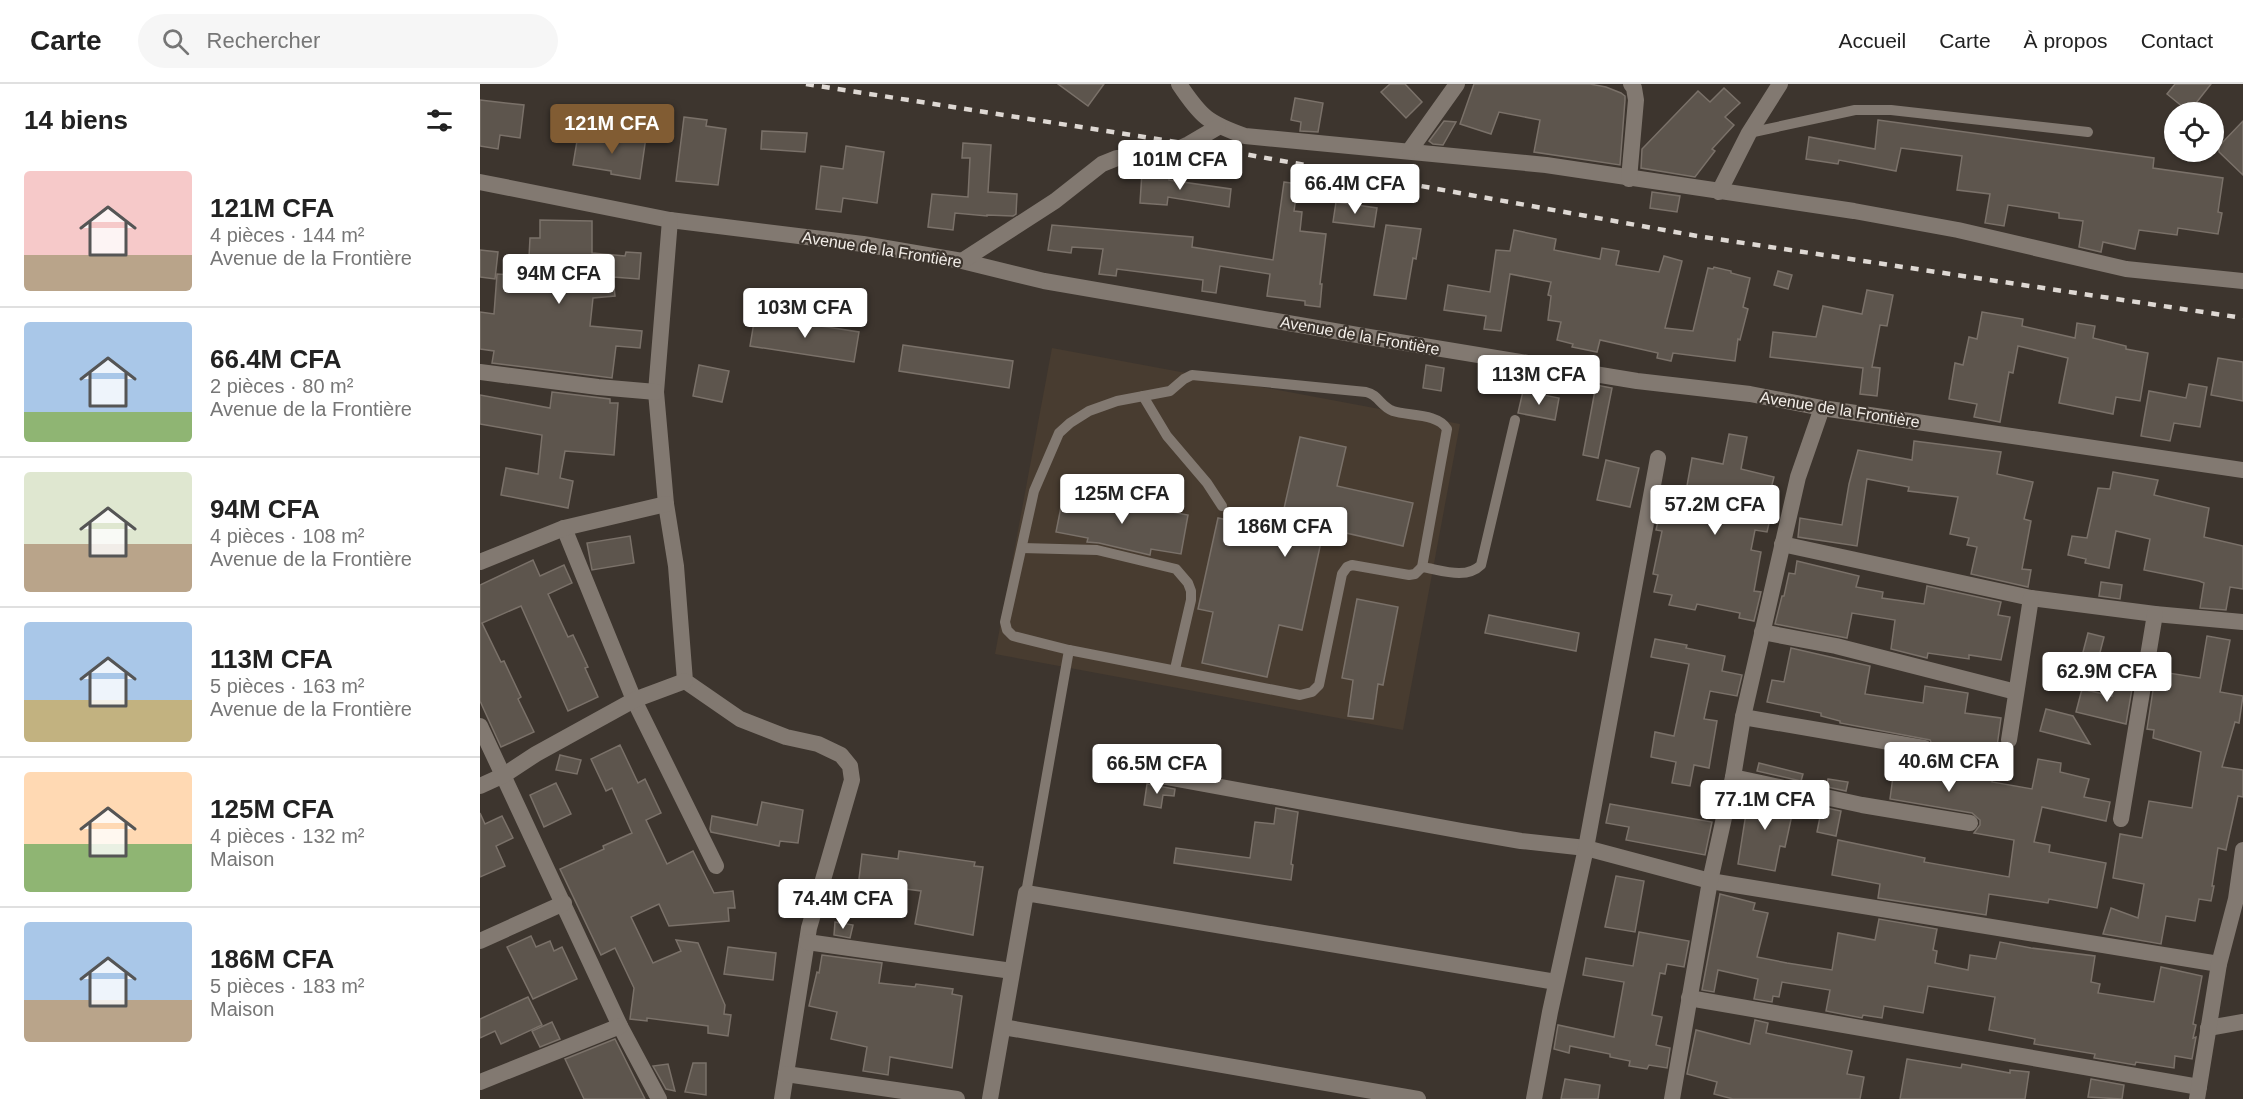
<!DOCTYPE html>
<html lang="fr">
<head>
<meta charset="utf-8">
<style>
	body { margin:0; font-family:Helvetica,sans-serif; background:#f6f6f6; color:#222; height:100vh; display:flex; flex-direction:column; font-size:22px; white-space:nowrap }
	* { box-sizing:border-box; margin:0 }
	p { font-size:20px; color:#767676 }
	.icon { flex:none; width:33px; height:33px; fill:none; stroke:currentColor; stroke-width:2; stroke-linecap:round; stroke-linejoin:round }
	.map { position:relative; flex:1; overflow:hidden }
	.side { display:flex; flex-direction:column; background:#fff; width:480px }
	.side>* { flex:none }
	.controls { position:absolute; left:1684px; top:18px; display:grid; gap:12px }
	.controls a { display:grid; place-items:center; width:60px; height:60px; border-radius:50%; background:#fff; box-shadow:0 2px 4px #0004; font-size:30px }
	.price { position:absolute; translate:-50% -51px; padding:0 14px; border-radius:6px; background:#fff; color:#222; font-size:20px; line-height:39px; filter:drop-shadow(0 2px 3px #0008) }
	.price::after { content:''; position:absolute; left:50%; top:36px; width:18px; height:14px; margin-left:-9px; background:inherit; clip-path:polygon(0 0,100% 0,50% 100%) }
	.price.active { background:#815c33; color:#fff }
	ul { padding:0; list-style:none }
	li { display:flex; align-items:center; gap:18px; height:150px; padding:0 24px }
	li+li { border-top:2px solid #e0e0e0 }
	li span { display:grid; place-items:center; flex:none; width:168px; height:120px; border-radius:6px; color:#555 }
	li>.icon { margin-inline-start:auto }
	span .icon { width:72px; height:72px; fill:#fffc; stroke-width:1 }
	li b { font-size:26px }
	h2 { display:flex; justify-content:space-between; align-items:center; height:72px; padding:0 24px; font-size:26px }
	header { display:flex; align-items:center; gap:36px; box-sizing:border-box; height:84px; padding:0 30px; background:#fff; border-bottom:2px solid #e0e0e0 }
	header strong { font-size:28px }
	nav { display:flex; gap:33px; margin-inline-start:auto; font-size:21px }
	.search { width:420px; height:54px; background:#f6f6f6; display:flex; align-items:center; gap:15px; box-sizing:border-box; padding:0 21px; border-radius:33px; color:#767676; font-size:22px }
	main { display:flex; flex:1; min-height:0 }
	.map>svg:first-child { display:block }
	.built { fill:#483c30 }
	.building { fill:#5d554d; stroke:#7a7169; stroke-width:1.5 }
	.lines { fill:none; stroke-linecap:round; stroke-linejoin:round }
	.service { stroke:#827971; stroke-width:10 }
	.minor { stroke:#827971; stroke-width:16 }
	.rail { stroke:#ded8d3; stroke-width:4.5; stroke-dasharray:8 8; stroke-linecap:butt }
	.labels { text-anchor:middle; stroke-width:4.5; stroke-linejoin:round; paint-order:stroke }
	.street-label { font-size:16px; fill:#f3eee9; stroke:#3d352e }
</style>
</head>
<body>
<header>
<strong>Carte</strong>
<div class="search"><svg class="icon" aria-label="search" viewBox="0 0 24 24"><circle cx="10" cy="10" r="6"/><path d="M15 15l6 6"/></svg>Rechercher</div>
<nav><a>Accueil</a><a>Carte</a><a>À propos</a><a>Contact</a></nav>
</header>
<main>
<section class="side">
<h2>14 biens<svg class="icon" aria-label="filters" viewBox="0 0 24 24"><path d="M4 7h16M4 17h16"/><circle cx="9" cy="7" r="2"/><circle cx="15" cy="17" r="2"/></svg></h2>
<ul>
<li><span style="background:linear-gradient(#f6c9c9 70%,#b9a48a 0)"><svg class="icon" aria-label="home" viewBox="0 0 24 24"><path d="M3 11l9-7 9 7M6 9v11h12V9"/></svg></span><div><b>121M CFA</b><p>4 pièces · 144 m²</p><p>Avenue de la Frontière</p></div></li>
<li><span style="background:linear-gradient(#a9c7e8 75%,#8fb573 0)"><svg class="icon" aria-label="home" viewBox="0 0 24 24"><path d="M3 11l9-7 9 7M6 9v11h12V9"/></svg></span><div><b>66.4M CFA</b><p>2 pièces · 80 m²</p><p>Avenue de la Frontière</p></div></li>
<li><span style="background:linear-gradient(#dfe7d0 60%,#b9a48a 0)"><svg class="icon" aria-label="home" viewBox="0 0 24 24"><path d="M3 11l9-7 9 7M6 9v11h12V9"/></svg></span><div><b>94M CFA</b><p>4 pièces · 108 m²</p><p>Avenue de la Frontière</p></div></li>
<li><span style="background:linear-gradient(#a9c7e8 65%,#c2b280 0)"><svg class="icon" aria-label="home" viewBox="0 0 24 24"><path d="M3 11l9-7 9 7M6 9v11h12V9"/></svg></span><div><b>113M CFA</b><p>5 pièces · 163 m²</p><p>Avenue de la Frontière</p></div></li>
<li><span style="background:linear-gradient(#ffd9b3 60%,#8fb573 0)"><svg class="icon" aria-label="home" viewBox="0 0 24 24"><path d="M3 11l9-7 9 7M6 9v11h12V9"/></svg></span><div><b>125M CFA</b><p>4 pièces · 132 m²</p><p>Maison</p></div></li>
<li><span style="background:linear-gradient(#a9c7e8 65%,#b9a48a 0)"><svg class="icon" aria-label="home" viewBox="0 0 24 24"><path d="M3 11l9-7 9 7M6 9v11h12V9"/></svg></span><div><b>186M CFA</b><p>5 pièces · 183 m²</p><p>Maison</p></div></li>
</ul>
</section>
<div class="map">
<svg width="1763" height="1015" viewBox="0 0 1763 1015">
	<rect width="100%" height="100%" fill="#3d352e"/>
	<polygon class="built" points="572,264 980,340 923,646 515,570"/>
	<g class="building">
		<polygon points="578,0 624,0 608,22"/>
		<polygon points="910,0 925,0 942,18 926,34 901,8"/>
		<polygon points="994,0 1110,0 1126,3 1141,9 1145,12 1145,16 1140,81 1054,68 1060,36 1019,28 1011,50 980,40"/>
		<polygon points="1695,0 1731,0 1709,28 1687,10"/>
		<polygon points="1244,4 1260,19 1245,33 1254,41 1232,65 1235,67 1215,93 1161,84 1162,65 1218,7 1230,18"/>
		<polygon points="815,14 843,19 838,48 820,47 821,38 811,36"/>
		<polygon points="0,16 44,21 40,54 20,51 18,65 0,62"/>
		<polygon points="204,33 227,36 226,42 246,45 238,101 196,97"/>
		<polygon points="1398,36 1674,74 1673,84 1743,94 1738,128 1742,129 1738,150 1698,144 1697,151 1659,146 1655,165 1623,158 1621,168 1599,163 1603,137 1579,134 1579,129 1528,121 1524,142 1505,139 1510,110 1477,106 1482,72 1421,64 1416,87 1359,76 1358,80 1326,75 1329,53 1395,65"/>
		<polygon points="964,37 976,38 963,61 953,60 949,57"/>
		<polygon points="1763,37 1763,91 1739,68 1739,62"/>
		<polygon points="282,47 327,49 325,68 281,65"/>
		<polygon points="144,50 166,53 160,95 131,90 131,87 93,81 98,51 142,58"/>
		<polygon points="483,59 511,61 508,108 537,110 536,130 533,132 507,131 507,132 475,129 473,146 448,143 452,110 488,113 490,74 482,74"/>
		<polygon points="366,62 404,68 397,119 363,114 361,128 336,125 341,82 363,85"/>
		<polygon points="662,88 689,90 689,96 751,105 749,123 688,113 687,121 660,119"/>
		<polygon points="804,98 818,100 814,127 822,128 820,147 846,150 840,200 842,200 840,223 825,221 825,217 787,212 790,190 740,182 736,209 722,207 723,196 637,185 636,192 619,190 623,165 592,163 591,169 568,166 572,141 713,153 712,163 793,176"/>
		<polygon points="1172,108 1200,112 1197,128 1170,124"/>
		<polygon points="856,118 897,124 894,143 853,138"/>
		<polygon points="60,136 112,137 112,169 145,172 146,168 161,169 159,195 133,193 135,212 113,214 110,242 162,247 160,264 136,262 132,294 12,279 14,267 0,265 0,228 14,230 17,190 48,192 50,154 60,154"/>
		<polygon points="906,141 941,145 936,175 933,174 926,215 894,211"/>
		<polygon points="1034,146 1076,155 1074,166 1120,175 1122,164 1139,167 1136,181 1179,188 1184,172 1202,177 1185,244 1213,247 1228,184 1233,185 1234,183 1251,187 1251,189 1270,194 1263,223 1268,225 1260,256 1258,255 1255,277 1193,269 1191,277 1177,274 1178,269 1120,256 1117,268 1092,263 1093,260 1077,256 1081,238 1068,236 1071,212 1068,211 1071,198 1030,190 1021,247 1004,245 1006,232 964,226 968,201 1010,208 1016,166 1030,167"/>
		<polygon points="0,166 18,168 15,195 0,193"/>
		<polygon points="1298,187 1312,191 1308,205 1294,201"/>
		<polygon points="1387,206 1413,211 1407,242 1400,241 1392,283 1400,284 1397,312 1380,310 1383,284 1290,273 1293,248 1336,253 1343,222 1382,230"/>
		<polygon points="1502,228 1543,235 1542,242 1595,254 1597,239 1615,242 1613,254 1646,262 1646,265 1668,269 1660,317 1636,313 1633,330 1579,319 1588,274 1538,262 1533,289 1529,288 1520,338 1494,333 1497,320 1469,315 1475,279 1483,281 1489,253 1497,255"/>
		<polygon points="275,232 379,248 374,278 270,262"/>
		<polygon points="423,261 533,277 529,304 419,287"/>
		<polygon points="1738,274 1763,278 1763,317 1731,311"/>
		<polygon points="219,281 249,287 242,318 213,312"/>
		<polygon points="946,281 964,284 961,307 943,304"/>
		<polygon points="1709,300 1727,303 1720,343 1694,339 1690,357 1661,352 1669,307 1706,314"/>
		<polygon points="1116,301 1132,304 1118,374 1103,371"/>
		<polygon points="1043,307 1079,314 1075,336 1038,329"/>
		<polygon points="72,308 130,315 130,319 138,319 134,371 85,367 80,394 93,397 88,424 21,411 26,384 58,390 62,351 0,340 0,311 70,324"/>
		<polygon points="1249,350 1267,353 1261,385 1294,393 1288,416 1294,418 1287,448 1275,446 1271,466 1281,468 1274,507 1281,508 1274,537 1259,534 1260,529 1217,520 1215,526 1189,521 1192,511 1174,508 1178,491 1173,490 1182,447 1176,446 1182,420 1203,424 1212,374 1243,380"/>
		<polygon points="820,353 866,363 857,402 933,419 923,462 844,444 822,546 799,541 787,593 722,579 733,528 718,525 738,434 799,447"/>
		<polygon points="1434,357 1521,368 1517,390 1553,398 1544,435 1551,437 1542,485 1551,486 1548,503 1491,490 1497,463 1487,461 1489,454 1470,450 1478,413 1428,407 1429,403 1387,395 1377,462 1318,453 1320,434 1362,441 1369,400 1378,366 1432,376"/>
		<polygon points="1126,376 1159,384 1150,423 1117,416"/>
		<polygon points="1633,388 1678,396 1674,411 1729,424 1724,453 1763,462 1763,505 1750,503 1746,526 1720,524 1724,499 1719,497 1664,486 1670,455 1636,447 1629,484 1605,479 1606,475 1588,471 1592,452 1607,454 1618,404 1630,405"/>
		<polygon points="584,408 708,431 701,470 671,465 670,471 619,459 607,458 608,454 576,448"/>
		<polygon points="150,452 154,479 112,486 107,459"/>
		<polygon points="53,476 60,492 84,481 92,499 68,510 88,553 93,551 108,583 105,584 118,613 88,627 41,522 2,539 21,578 24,577 41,613 38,615 54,648 21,663 0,617 0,501"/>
		<polygon points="1317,477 1379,492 1376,503 1403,508 1402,514 1444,520 1447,502 1521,518 1518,531 1530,533 1521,576 1489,571 1489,575 1448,569 1447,574 1411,565 1415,536 1372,529 1367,554 1295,540 1302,512 1304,512 1309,489 1315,490"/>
		<polygon points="1621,498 1642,501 1640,515 1619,512"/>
		<polygon points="877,515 918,523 903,601 898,600 893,635 868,632 873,596 862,594"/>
		<polygon points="1009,531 1099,549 1096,567 1005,549"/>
		<polygon points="1608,549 1624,553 1618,576 1602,572"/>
		<polygon points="1727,552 1750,556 1740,608 1763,612 1759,639 1755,638 1742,683 1763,686 1763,713 1758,712 1746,766 1738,764 1732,802 1734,802 1731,817 1719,815 1715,837 1686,832 1681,860 1623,850 1631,824 1658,834 1664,800 1633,794 1640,750 1662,754 1669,717 1712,724 1721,668 1673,654 1674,646 1667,645 1676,587 1720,594"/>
		<polygon points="1175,555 1207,561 1206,564 1245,572 1242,587 1262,591 1257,612 1230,607 1224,635 1237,637 1229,684 1214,681 1210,702 1192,699 1196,678 1171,673 1175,648 1194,652 1209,580 1171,573"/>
		<polygon points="1311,564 1390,582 1385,610 1443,619 1445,602 1488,609 1485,629 1521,634 1512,698 1552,705 1558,675 1581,679 1580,688 1609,695 1604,713 1630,718 1626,737 1562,723 1554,758 1570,761 1569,768 1626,779 1617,824 1569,815 1568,819 1509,810 1506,831 1398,814 1400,800 1352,791 1358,756 1445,774 1444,778 1529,793 1534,756 1494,749 1500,741 1500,736 1492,729 1410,715 1416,670 1448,674 1454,665 1450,656 1360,639 1360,637 1341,632 1341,629 1287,618 1292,596 1304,598"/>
		<polygon points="1634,596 1653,599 1646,640 1596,628 1602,605 1632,612"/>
		<polygon points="1566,625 1593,632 1610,660 1560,647"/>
		<polygon points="140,661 158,699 165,695 181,729 166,736 187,780 213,767 234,809 253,807 255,824 248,824 249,837 189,842 179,820 151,833 173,879 201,867 196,856 218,859 245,921 244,930 251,931 248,952 228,949 228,942 167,934 167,937 150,935 154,904 135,864 121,871 80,785 124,765 123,762 152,749 132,704 126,707 111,675"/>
		<polygon points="669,665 700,669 697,684 667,679"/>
		<polygon points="80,671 101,676 97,690 76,686"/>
		<polygon points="1279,679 1323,690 1321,697 1277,687"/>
		<polygon points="1348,695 1368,698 1366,707 1347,703"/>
		<polygon points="76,699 91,730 64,743 50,711"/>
		<polygon points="667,700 695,705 694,712 683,711 681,724 664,721"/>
		<polygon points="1272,708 1315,717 1305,763 1300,762 1295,787 1258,780 1265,736"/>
		<polygon points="282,718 323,726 318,759 300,757 299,762 231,748 230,745 232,732 277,741"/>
		<polygon points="1130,720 1232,738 1225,771 1146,756 1149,743 1126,739"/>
		<polygon points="1342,723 1361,727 1356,752 1337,748"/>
		<polygon points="796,724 818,728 811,780 813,781 811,796 694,779 696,764 770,774 775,738 794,740"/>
		<polygon points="0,729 5,740 22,732 33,754 16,762 25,782 0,793"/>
		<polygon points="419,767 495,778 494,782 503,783 493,851 435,840 441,807 410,803 406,832 375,828 382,770 418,775"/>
		<polygon points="1136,792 1164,797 1155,848 1125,843"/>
		<polygon points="1240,810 1275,819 1273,826 1288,829 1277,873 1307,879 1352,886 1358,849 1395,856 1399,835 1457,845 1453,866 1457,867 1455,879 1488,886 1490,871 1516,875 1520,858 1551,864 1615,872 1611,898 1620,900 1618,909 1674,918 1681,883 1722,892 1713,940 1716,941 1713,954 1716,953 1712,975 1695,972 1694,984 1656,978 1655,981 1614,974 1615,970 1554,960 1555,955 1509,946 1515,913 1448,902 1443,929 1404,922 1402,934 1383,931 1382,934 1346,927 1350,906 1302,898 1299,913 1293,912 1292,918 1274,915 1278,895 1238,886 1234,908 1222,906"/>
		<polygon points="355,838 373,841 370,854 354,851"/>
		<polygon points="1159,848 1209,857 1204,883 1187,880 1185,890 1180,889 1172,931 1182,933 1176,961 1190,964 1187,984 1169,981 1167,985 1149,982 1150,977 1130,973 1130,970 1090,962 1089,969 1074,965 1078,941 1134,953 1144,898 1103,891 1106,874 1153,882"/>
		<polygon points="51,852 56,863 70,857 74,867 82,863 97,895 53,915 27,863"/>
		<polygon points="248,863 296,869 293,896 244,890"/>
		<polygon points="342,871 402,879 399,899 435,903 436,900 473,905 472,910 482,912 472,984 410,973 408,991 383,987 387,963 351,955 357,928 329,922 337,888 339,889"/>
		<polygon points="48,913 62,941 21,960 15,947 0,954 0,935"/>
		<polygon points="1275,936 1288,939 1286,949 1372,967 1367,990 1384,993 1380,1015 1253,1015 1234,1010 1237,998 1207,990 1216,946 1270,960"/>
		<polygon points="72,938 80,955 60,963 52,947"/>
		<polygon points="135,955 165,1015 104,1015 85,975"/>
		<polygon points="1427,975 1481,984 1482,980 1530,989 1530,986 1549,988 1545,1015 1420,1015"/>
		<polygon points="213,979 226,979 226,1011 205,1008"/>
		<polygon points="188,980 195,1007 186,1005 173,982"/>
		<polygon points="1085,995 1120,1001 1118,1015 1081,1015"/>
		<polygon points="1611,995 1644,1001 1642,1015 1608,1013"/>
	</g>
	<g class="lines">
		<g class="service">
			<polyline points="1269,49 1375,26 1411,26 1608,48"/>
			<path d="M712,291L886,308C899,311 900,322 913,327C928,332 958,329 967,345L942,483L935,490L929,491L872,481L867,483L862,490L839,601L832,608L820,611L589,566L533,552L527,546L525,538L554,407L579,349L590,339L609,327L637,317L690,307L704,295Z"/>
			<polyline points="663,312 687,352 727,399 742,422"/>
			<polyline points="542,464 617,466 696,485 708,499 711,507 711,516 695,585"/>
			<path d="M942,483C961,486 986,496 1001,481L1035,336"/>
			<polyline points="546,809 589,566"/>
		</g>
		<g class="minor">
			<path d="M699,0C721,33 728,39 765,52L1066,81L1374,127L1478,146L1646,185L1763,197"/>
			<polyline points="930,66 977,0"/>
			<polyline points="1149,95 1156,16 1154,4 1151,0"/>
			<polyline points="0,98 190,136 383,160 482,177 564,197 895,254 1157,297 1270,310 1342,324 1763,386"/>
			<polyline points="1239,108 1269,49 1300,0"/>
			<polyline points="190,136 176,308 186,420 196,482 205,597 260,635 306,653 338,660 361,671 370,682 372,696 329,844 302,1015"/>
			<polyline points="482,177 575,117 622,80 637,74 685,71 709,60 738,43"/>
			<polyline points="0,288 118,303 176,308"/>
			<polyline points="84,444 154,616 236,782"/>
			<polyline points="1302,460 1551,514 1675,530 1763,538"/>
			<polyline points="0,478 84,444 186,420"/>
			<polyline points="1282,548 1356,562 1536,608"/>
			<polyline points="1263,633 1444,664"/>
			<polyline points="0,642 140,942 179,1015"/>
			<polyline points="1529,656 1551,514"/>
			<polyline points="648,686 982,747 1041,757 1106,764 1230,797 1739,880"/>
			<polyline points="1253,693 1382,721 1490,739"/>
			<polyline points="0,702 24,691 56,670 154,616 205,597"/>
			<polyline points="1641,735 1675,530"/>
			<polyline points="0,857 84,819"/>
			<polyline points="327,858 532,887"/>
			<polyline points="1209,914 1719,1003"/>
			<polyline points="523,943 938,1015"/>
			<polyline points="1728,944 1763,938"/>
			<polyline points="306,990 477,1015"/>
			<polyline points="0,998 140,942"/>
			<polyline points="510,1015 546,809 1076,898"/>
			<polyline points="1054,1015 1070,928 1106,764 1178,374"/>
			<polyline points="1192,1015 1230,797 1253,693 1263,633 1318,393 1342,324"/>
			<polyline points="1717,1015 1739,880 1756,815 1763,766"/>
		</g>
		<polyline class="rail" points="326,0 709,60 1217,152 1763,234"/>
	</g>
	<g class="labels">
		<g class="street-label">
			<text transform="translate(402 165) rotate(9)" y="6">Avenue de la Frontière</text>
			<text transform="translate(880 251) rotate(10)" y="6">Avenue de la Frontière</text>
			<text transform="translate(1360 325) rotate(9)" y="6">Avenue de la Frontière</text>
		</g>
	</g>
</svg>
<div class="controls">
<a><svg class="icon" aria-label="locate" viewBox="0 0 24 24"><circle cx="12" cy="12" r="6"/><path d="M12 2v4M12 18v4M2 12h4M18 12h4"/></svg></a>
</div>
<b class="price active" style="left:132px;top:71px">121M CFA</b>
<b class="price" style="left:700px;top:107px">101M CFA</b>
<b class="price" style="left:875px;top:131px">66.4M CFA</b>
<b class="price" style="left:79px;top:221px">94M CFA</b>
<b class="price" style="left:325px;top:255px">103M CFA</b>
<b class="price" style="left:1059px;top:322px">113M CFA</b>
<b class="price" style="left:642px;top:441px">125M CFA</b>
<b class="price" style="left:1235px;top:452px">57.2M CFA</b>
<b class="price" style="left:805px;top:474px">186M CFA</b>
<b class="price" style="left:1627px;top:619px">62.9M CFA</b>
<b class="price" style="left:1469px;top:709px">40.6M CFA</b>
<b class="price" style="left:677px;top:711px">66.5M CFA</b>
<b class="price" style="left:1285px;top:747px">77.1M CFA</b>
<b class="price" style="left:363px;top:846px">74.4M CFA</b>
</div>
</main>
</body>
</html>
